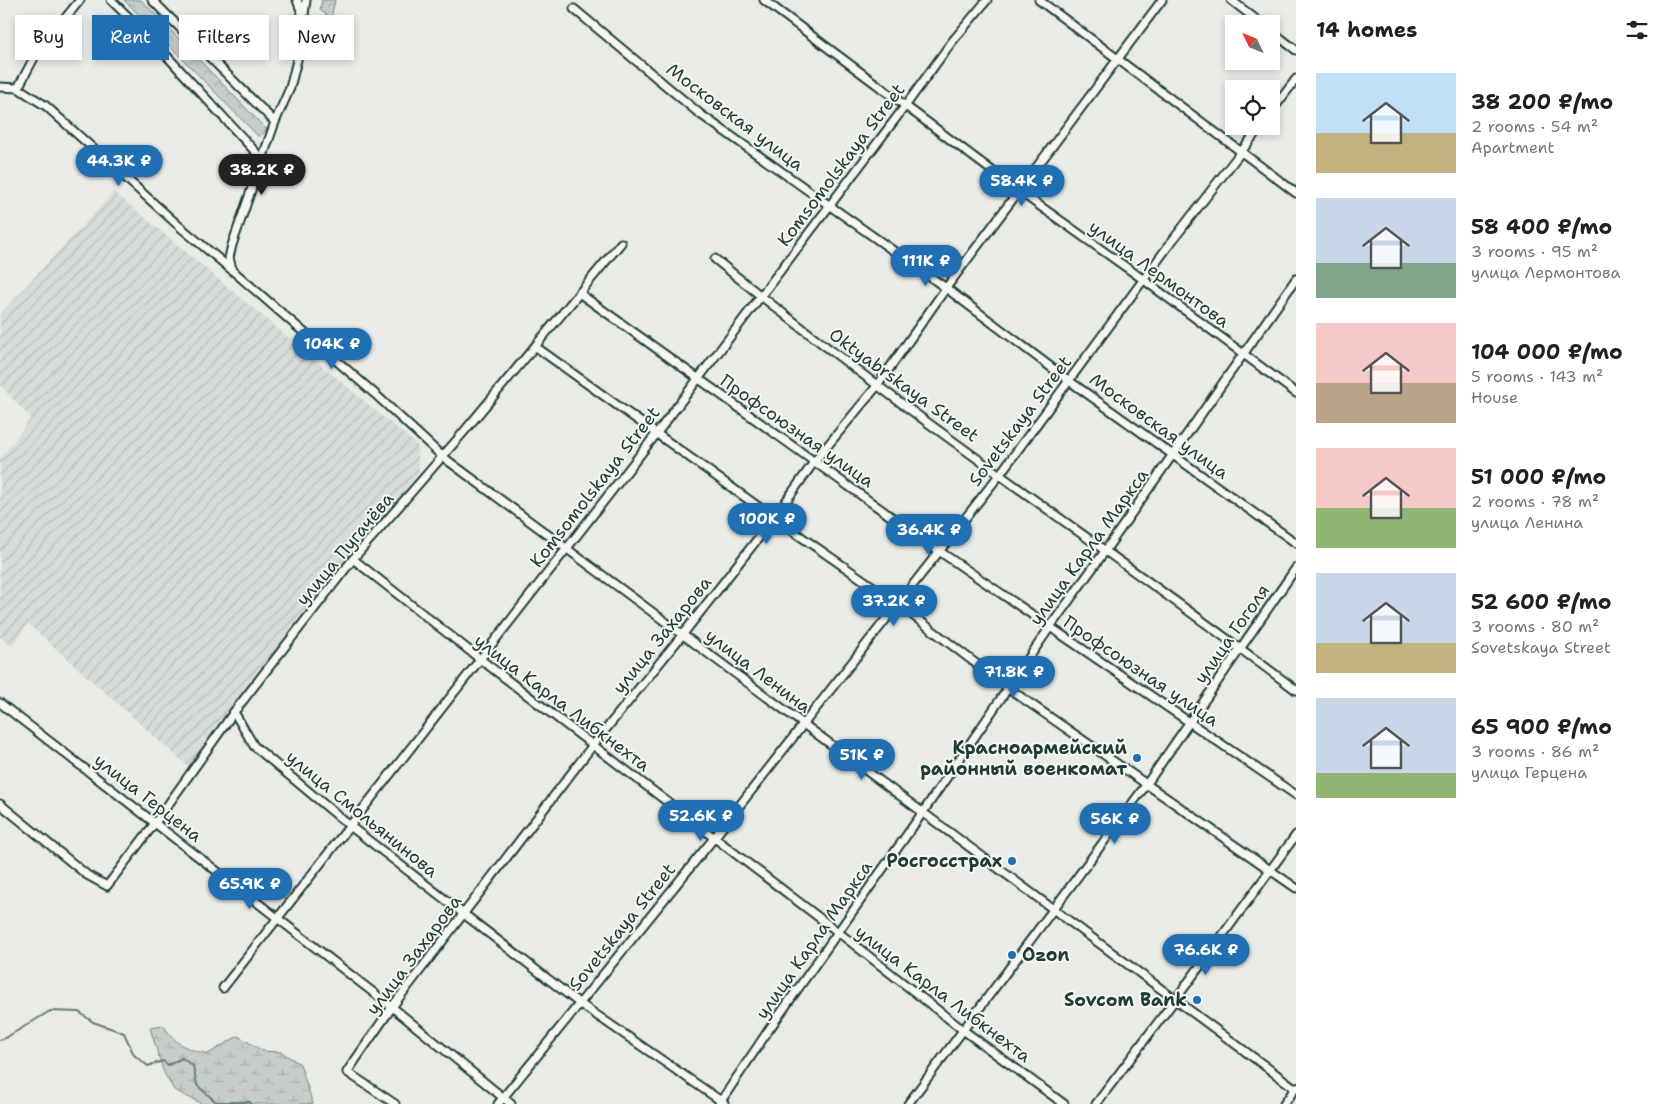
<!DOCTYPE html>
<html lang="en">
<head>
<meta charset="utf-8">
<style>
	body { margin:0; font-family:"Shantell Sans",sans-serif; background:#f6f6f6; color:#202124; height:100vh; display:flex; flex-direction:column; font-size:19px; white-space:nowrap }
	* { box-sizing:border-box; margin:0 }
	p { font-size:16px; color:#757577 }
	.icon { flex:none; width:28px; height:28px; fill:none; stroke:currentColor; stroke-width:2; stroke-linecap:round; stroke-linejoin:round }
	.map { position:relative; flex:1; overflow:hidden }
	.drawer { display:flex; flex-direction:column; background:#fff; width:375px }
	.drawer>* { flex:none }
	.banner { position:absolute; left:15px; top:15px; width:475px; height:45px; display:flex; gap:10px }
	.needle { width:32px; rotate:313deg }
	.buttons { position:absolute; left:1225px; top:15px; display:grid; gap:10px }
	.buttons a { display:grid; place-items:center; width:55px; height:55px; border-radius:0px; background:#fff; box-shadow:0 2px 8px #0003; font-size:25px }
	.price { position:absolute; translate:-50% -42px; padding:0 11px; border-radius:18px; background:#1f6fb2; color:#fff; font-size:16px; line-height:32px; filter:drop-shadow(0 1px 2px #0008) }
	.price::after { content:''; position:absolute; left:50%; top:30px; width:15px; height:11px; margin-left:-8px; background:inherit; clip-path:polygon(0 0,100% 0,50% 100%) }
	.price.current { background:#222; color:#fff }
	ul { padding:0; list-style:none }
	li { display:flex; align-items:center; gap:15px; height:125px; padding:0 20px }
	li span { display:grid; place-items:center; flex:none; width:140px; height:100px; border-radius:0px; color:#555 }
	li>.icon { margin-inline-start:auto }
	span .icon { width:60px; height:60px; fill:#fffc; stroke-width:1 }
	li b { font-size:21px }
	h2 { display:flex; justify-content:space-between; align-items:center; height:60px; padding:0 20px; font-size:21px }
	.tag { padding:0 18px; border-radius:0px; background:#fff; box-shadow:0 2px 8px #0003; font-size:18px; line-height:45px }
	.tag.current { background:#1f6fb2; color:#fff }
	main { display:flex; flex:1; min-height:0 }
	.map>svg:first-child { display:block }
	.industrial { fill:url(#industrial-furrows) }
	.forest { fill:url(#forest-crowns); stroke:#73867e }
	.wetland { fill:url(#wetland-marsh); stroke:#73867e }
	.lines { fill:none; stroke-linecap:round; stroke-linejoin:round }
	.stream { stroke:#687c75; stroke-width:2 }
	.minor-casing { stroke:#1f3d34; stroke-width:11 }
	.minor { stroke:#f6f6f2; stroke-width:7 }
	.poi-dot { fill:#1f6fb2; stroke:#f6f6f2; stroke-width:2 }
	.labels { text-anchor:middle; stroke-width:4; stroke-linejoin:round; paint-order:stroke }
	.street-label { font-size:18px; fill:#1f3d34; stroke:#f6f6f2 }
	.poi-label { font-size:18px; font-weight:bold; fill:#1f3d34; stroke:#f6f6f2; text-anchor:end }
</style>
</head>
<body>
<main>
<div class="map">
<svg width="1296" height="1104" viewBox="0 0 1296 1104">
	<defs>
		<pattern id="industrial-furrows" width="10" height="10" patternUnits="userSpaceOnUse" patternTransform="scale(1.25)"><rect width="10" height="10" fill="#d8dcd8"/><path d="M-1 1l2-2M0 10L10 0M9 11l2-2" fill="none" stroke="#b9beba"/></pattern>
		<pattern id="forest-crowns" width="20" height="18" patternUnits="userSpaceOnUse" patternTransform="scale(1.25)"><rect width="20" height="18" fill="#c7cec9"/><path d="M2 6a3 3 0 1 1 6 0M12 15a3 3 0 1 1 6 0" fill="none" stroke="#aab2ad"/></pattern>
		<pattern id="wetland-marsh" width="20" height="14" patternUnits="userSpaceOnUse" patternTransform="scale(1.25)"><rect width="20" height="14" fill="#c7cec9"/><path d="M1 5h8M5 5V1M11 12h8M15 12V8" fill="none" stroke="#aab2ad"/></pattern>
	</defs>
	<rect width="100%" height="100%" fill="#e9ebe7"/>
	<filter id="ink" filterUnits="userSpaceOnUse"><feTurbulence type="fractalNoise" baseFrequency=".02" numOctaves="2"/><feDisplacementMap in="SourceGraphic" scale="10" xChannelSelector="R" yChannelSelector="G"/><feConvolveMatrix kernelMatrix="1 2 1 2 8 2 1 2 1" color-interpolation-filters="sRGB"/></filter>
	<g filter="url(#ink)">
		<polygon class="industrial" points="114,192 417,445 419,472 193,771 28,624 12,646 0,637 0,459 31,418 0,385 0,314"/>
		<g class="forest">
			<polygon points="124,0 141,0 267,130 259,137 165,41 157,28 151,26"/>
			<polygon points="322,0 335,0 331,18 320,10"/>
		</g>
		<path class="wetland" d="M164,1026C176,1045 186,1049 208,1054L238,1036L263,1051L281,1052L300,1064L313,1104H202L174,1090L164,1073L150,1028Z"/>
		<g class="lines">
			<polyline class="stream" points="0,1040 7,1037 50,1011 79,1012 93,1022 124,1033 134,1055 148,1066 163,1061 168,1065 182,1058 193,1066 197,1085 216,1102 250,1102 251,1104"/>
			<defs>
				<g id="minor">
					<polyline points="111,0 153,41 262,159"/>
					<polyline points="152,0 275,122"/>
					<polyline points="297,0 303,16"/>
					<polyline points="764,0 1019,191 1144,280 1296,393"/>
					<polyline points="1039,0 1296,193"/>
					<polyline points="1231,0 1262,24"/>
					<polyline points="574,9 700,114 946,288 1068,380 1296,543"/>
					<polyline points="1271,31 1296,50"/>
					<polyline points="0,87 18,88 46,106 179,226 232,270 375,394 443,457 1296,1089"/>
					<polyline points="18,88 36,54 80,0"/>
					<polyline points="1271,112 1296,79"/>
					<path d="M715,259C902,412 1103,545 1296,690"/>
					<polyline points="232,269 229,258 232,245 275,122 290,88 299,52 306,0"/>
					<polyline points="579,293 939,551 1296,795"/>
					<polyline points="536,347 774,518 898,604 1008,688 1296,888"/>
					<polyline points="353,559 480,659 838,932 963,1030 1064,1104"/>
					<polyline points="0,703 392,1007 511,1104"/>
					<polyline points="234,712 254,746 350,826 579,1003 724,1103"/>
					<polyline points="0,804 87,875 107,886 155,823 234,712 353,559 462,434 621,243"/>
					<polyline points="223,988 657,433 906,105 951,43 987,0"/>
					<polyline points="395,1104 347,1072 392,1007 593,745 683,634 774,518 814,462 877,386 946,288 1162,0"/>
					<polyline points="498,1104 714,838 1000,474 1169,245 1261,126"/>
					<polyline points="719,1104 768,1031 923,812 1050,627 1105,551 1296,279"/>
					<polyline points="908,1104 1146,785 1296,568"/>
					<polyline points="1096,1104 1181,992 1296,835"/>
					<polyline points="1284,1104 1296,1087"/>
				</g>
			</defs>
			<use href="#minor" class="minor-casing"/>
			<use href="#minor" class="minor"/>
		</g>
	</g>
	<g class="poi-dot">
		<circle cx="1137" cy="758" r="5"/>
		<circle cx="1012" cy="861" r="5"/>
		<circle cx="1012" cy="955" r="5"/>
		<circle cx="1197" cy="1000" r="5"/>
	</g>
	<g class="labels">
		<g class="street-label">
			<text transform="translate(735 117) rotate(37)" y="6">Московская улица</text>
			<text transform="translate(841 165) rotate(-53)" y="6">Komsomolskaya Street</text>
			<text transform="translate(1159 274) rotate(36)" y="6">улица Лермонтова</text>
			<text transform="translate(904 385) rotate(36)" y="6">Oktyabrskaya Street</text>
			<text transform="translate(1020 421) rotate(-53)" y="6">Sovetskaya Street</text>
			<text transform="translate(1159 426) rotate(36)" y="6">Московская улица</text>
			<text transform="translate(797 431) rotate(35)" y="6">Профсоюзная улица</text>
			<text transform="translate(595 487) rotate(-52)" y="6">Komsomolskaya Street</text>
			<text transform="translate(1089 547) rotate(-54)" y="6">улица Карла Маркса</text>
			<text transform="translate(345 549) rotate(-50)" y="6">улица Пугачёва</text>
			<text transform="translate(1232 634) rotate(-55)" y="6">улица Гоголя</text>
			<text transform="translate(662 635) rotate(-51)" y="6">улица Захарова</text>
			<text transform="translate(758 671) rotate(37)" y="6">улица Ленина</text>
			<text transform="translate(1141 671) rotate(34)" y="6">Профсоюзная улица</text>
			<text transform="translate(562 703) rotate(37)" y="6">улица Карла Либкнехта</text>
			<text transform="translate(148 798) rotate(38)" y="6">улица Герцена</text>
			<text transform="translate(362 814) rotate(39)" y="6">улица Смольянинова</text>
			<text transform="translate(622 927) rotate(-51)" y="6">Sovetskaya Street</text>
			<text transform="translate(814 940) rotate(-55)" y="6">улица Карла Маркса</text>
			<text transform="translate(414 955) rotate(-53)" y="6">улица Захарова</text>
			<text transform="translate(943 994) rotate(37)" y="6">улица Карла Либкнехта</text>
		</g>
		<g class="poi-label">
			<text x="1127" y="754">Красноармейский<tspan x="1127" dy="21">районный военкомат</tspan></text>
			<text x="1002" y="867">Росгосстрах</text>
			<text x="1022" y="961" text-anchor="start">Ozon</text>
			<text x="1187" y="1006">Sovcom Bank</text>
		</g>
	</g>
</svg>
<div class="buttons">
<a><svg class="needle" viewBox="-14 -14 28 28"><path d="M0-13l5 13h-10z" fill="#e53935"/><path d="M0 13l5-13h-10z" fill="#757577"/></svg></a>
<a><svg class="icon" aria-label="locate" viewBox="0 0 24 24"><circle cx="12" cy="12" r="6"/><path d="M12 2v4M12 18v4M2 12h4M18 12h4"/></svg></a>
</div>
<b class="price" style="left:119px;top:187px">44.3K ₽</b>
<b class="price current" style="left:262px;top:196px">38.2K ₽</b>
<b class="price" style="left:1022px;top:207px">58.4K ₽</b>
<b class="price" style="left:926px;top:287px">111K ₽</b>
<b class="price" style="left:332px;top:370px">104K ₽</b>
<b class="price" style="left:767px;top:545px">100K ₽</b>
<b class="price" style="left:929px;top:556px">36.4K ₽</b>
<b class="price" style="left:894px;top:627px">37.2K ₽</b>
<b class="price" style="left:1014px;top:698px">71.8K ₽</b>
<b class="price" style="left:862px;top:781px">51K ₽</b>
<b class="price" style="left:701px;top:842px">52.6K ₽</b>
<b class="price" style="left:1115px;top:845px">56K ₽</b>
<b class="price" style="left:250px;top:910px">65.9K ₽</b>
<b class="price" style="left:1206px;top:976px">76.6K ₽</b>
<div class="banner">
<a class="tag">Buy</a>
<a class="tag current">Rent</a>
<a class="tag">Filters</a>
<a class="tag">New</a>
</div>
</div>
<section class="drawer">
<h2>14 homes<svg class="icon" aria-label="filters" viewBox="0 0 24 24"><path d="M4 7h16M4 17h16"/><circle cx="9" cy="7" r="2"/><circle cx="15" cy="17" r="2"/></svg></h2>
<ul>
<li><span style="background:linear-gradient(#bfe0f5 60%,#c2b280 0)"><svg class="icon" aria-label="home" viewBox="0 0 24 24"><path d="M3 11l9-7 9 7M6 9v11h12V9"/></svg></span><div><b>38 200 ₽/mo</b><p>2 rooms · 54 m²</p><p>Apartment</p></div></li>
<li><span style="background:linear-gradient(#c9d6e8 65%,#7fa58c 0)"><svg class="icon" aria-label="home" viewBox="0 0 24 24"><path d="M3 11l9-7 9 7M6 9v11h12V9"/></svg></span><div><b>58 400 ₽/mo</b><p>3 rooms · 95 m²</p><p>улица Лермонтова</p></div></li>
<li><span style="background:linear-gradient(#f6c9c9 60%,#b9a48a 0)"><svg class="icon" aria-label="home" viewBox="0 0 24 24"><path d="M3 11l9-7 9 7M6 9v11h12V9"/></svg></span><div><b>104 000 ₽/mo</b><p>5 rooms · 143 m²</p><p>House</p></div></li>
<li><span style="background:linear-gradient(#f6c9c9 60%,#8fb573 0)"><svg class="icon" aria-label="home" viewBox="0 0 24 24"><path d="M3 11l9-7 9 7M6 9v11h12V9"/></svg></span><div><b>51 000 ₽/mo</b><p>2 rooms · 78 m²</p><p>улица Ленина</p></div></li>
<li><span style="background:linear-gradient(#c9d6e8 70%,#c2b280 0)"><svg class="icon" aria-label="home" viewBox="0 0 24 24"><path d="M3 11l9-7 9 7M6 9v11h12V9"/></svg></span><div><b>52 600 ₽/mo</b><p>3 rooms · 80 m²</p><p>Sovetskaya Street</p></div></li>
<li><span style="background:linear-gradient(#c9d6e8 75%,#8fb573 0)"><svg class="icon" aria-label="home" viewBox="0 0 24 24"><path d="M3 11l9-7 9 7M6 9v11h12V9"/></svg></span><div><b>65 900 ₽/mo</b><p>3 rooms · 86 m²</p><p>улица Герцена</p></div></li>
</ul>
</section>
</main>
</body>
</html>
